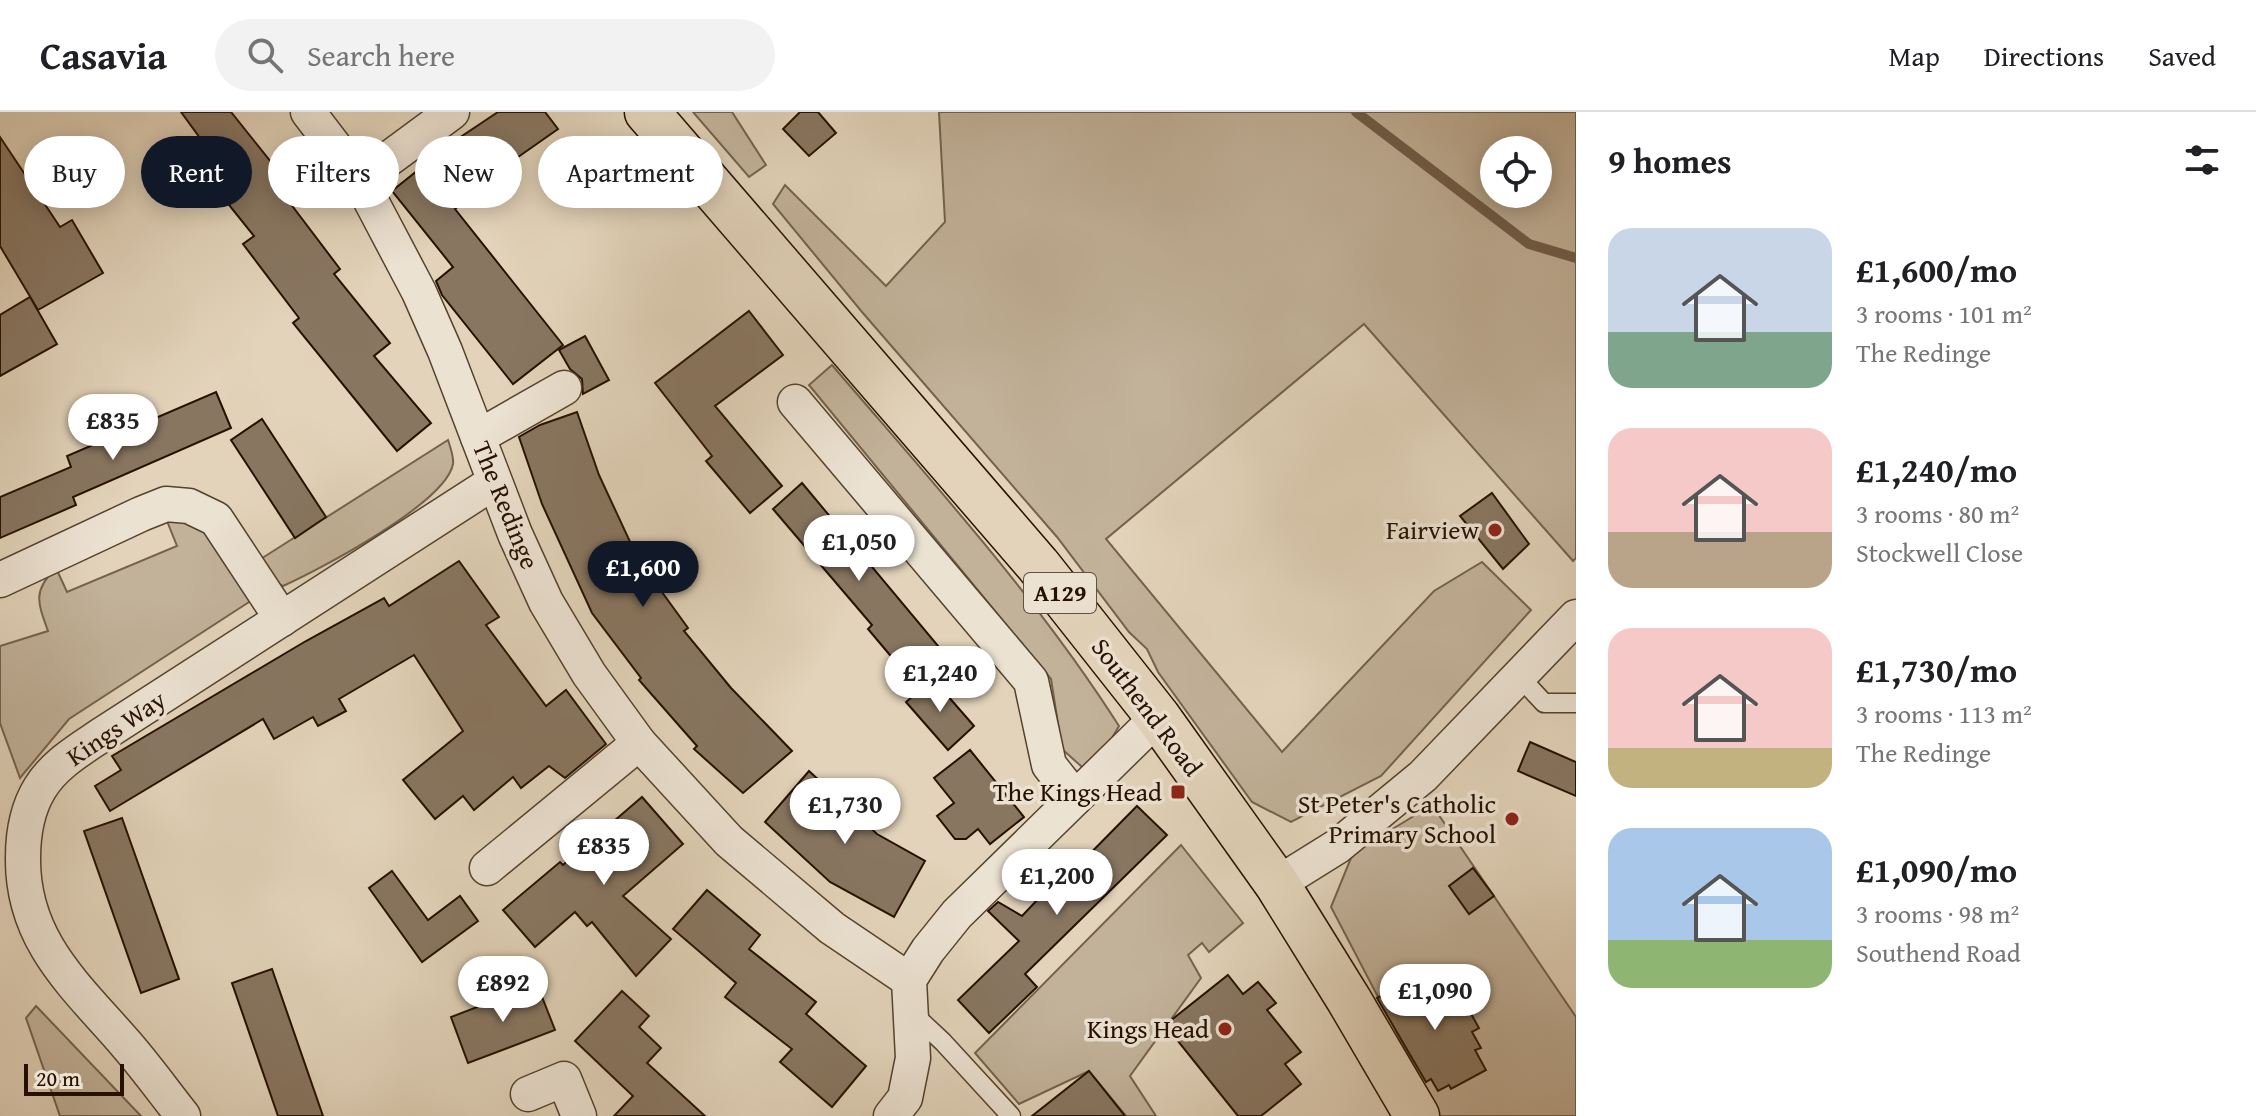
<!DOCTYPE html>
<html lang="en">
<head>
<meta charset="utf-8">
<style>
	body { margin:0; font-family:"Gentium Book Plus",serif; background:#f2f2f2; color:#202124; height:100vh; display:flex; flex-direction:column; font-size:30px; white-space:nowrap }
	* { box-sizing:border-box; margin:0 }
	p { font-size:26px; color:#757577 }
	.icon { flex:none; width:44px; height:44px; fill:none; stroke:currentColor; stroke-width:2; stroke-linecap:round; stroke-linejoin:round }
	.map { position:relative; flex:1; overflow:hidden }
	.drawer { display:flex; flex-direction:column; background:#fff; width:680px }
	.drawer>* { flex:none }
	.banner { position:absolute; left:24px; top:24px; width:760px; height:72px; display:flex; gap:16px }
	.tools { position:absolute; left:1480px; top:24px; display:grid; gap:16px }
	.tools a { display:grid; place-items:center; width:72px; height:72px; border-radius:50%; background:#fff; box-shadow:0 4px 20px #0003; font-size:40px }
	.scale { position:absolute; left:24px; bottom:20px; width:100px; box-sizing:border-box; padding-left:8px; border:4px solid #261100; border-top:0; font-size:22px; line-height:28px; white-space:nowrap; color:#261100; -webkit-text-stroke:6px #ece2d2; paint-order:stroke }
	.price { position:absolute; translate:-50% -68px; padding:0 18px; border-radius:28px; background:#fff; color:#222; font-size:26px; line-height:52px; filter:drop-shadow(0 2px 4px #0008) }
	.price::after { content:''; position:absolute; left:50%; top:48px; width:24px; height:18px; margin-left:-12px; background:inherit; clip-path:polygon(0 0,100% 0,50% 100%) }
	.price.selected { background:#111827; color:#fff }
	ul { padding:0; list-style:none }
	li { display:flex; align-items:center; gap:24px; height:200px; padding:0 32px }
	li span { display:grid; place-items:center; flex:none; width:224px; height:160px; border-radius:24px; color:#555 }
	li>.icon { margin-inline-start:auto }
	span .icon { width:96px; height:96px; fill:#fffc; stroke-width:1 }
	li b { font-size:34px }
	h2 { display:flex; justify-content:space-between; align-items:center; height:96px; padding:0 32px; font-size:34px }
	.pill { padding:0 28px; border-radius:36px; background:#fff; box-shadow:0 4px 20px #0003; font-size:28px; line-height:72px }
	.pill.selected { background:#111827; color:#fff }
	header { display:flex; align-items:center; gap:48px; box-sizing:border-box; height:112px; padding:0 40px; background:#fff; border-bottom:2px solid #e0e0e0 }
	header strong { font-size:38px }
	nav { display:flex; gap:44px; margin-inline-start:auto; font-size:28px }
	.search { width:560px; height:72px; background:#f2f2f2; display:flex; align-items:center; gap:20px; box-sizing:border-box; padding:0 28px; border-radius:44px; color:#757577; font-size:30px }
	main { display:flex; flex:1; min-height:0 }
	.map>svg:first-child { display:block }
	.green { fill:#c2b29a; stroke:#74624d; stroke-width:2; fill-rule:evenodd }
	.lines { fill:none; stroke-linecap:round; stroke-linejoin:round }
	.stream { stroke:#705e4a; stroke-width:10 }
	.building { fill:#887661; stroke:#261100; stroke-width:2 }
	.service-casing { stroke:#55422e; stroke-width:21 }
	.minor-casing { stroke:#55422e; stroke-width:37 }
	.primary-casing { stroke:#261100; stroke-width:47 }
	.service { stroke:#ece2d2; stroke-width:18 }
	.minor { stroke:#ece2d2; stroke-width:34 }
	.primary { stroke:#e2d3ba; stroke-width:44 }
	.poi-dot { fill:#8f2418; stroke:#ece2d2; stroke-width:3 }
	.labels { text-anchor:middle; stroke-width:7; stroke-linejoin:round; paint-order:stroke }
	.shield { fill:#ece2d2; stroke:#61503f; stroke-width:2 }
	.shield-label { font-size:24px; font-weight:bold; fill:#261100 }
	.street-label { font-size:26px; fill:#261100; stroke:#ece2d2 }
	.poi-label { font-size:26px; fill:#261100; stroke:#ece2d2; text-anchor:end }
</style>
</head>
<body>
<header>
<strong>Casavia</strong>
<div class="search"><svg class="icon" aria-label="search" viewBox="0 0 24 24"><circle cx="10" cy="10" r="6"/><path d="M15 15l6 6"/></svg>Search here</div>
<nav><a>Map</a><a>Directions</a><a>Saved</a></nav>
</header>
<main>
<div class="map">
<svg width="1576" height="1004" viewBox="0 0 1576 1004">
	<rect width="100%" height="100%" fill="#e2d3ba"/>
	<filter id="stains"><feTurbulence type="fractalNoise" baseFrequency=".0025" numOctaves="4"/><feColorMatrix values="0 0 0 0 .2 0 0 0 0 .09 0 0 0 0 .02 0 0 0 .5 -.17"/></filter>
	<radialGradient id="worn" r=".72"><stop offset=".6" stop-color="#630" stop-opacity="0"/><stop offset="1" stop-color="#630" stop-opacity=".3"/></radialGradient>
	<g class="green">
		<polygon points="693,0 732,0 766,53 749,65"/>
		<path d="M939,0H1576V446L1573,449L1364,212L1106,427L1282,640L1434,479L1482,450L1531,498L1381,664L1291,710L1252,690L1158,560L1147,537L1129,520L1057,425L862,200L773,92L785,73L886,174L945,110ZM1494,38H1538V82H1494Z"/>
		<path d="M832,253C932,370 1036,484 1119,614L1102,643L1082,655L1062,637L1051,567L809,273Z"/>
		<path d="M448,328C450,334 454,345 453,352C446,391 319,458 283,474L264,466L256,450Z"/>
		<path d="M167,409L204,412L249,470V490L69,607L20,666L0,611V534L48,519C38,491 32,479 56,456L67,480L177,434Z"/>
		<polygon points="1432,693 1576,905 1576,1004 1437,1004 1423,971 1331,795 1353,741"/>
		<polygon points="1181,733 1243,811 1209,840 1202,831 1188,843 1201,866 1130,964 1156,1004 1126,1004 1089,959 1019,992 975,941"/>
		<polygon points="36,894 141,1004 60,1004 26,906"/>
	</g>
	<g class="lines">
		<polyline class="stream" points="1356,0 1529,132 1576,146"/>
	</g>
	<g class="building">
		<polygon points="181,0 231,0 295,80 287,87 340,157 334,162 390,231 374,244 431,311 397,339 293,211 299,206 243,132 254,124 225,88 238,78"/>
		<polygon points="498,0 545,0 558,17 484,69 486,72 455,97 563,233 513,272 442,183 436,169 453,155 392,79 453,30"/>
		<polygon points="800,0 818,0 836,21 809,44 783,17"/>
		<polygon points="0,25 60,115 72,108 103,161 38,198 0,134"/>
		<polygon points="30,185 57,232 0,264 0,203"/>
		<polygon points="749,199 783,243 715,294 782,374 750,401 706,349 712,344 655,271"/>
		<polygon points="585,224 609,268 583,282 582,267 570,257 559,238"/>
		<polygon points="216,280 231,316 73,385 76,393 0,426 0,385 71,355 67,344"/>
		<polygon points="577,300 599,363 638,447 688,516 684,519 731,576 792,639 743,681 694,637 697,634 639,568 641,566 592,501 542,392 519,325 540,313"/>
		<polygon points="262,307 326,405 295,426 231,328"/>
		<polygon points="802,371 944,541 911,568 868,517 872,513 773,397"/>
		<polygon points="1492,381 1529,432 1503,457 1460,404"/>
		<polygon points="459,449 499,505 486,513 546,594 566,578 606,632 565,666 549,654 521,676 513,665 474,698 463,684 435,707 403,668 463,619 414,543 339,587 346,599 318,614 313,605 274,627 263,607 110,699 95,674 121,658 112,644 306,529 384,486 389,494"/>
		<polygon points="933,567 974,614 948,638 906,590"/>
		<polygon points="1530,630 1576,650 1576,684 1518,659"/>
		<polygon points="970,638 1024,705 990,732 978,717 966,727 955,727 937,704 954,691 934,666"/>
		<polygon points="809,659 877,722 925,749 894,805 830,770 765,710"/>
		<polygon points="642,685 683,732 623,784 671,827 636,864 592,810 587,814 575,800 535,835 503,798 560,750 563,753"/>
		<polygon points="1137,694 1167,723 1025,862 1037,875 989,921 958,888 1019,829 988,799 998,790 1022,804 1060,764 1064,768"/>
		<polygon points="122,706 179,867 141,881 84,719"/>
		<polygon points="1473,756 1494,784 1469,802 1449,774"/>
		<polygon points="392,759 428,808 460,784 478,809 422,850 369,776"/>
		<polygon points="707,778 760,823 749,837 816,890 806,902 866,954 832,995 780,950 792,937 725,885 736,871 673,817"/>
		<polygon points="272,857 323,1004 278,1004 232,871"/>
		<polygon points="1425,860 1443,894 1461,884 1479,916 1472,920 1481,936 1475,938 1486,958 1451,977 1449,973 1438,979 1431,967 1426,970 1377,886"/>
		<polygon points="1228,863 1243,882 1258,870 1276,891 1267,898 1301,940 1285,952 1301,972 1261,1004 1238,1004 1165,913"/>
		<polygon points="537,872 555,918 468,951 451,905"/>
		<polygon points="622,879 649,904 639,915 661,936 647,951 705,1004 614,1004 633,984 575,929"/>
		<polygon points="1089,959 1125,1004 1032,1004"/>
	</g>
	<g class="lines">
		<defs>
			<g id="service">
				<polyline points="1518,563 1544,591 1576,591"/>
				<polyline points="912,901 943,930 1011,1004"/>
			</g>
			<g id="minor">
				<polyline points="308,0 360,68 419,180 445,239 515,422 546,490 589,562 639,631 729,729 832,816 909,868"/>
				<polyline points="360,68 452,0"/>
				<polyline points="795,290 1031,569 1049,653 1075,686"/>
				<polyline points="478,325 564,276"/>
				<polyline points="0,468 141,402 166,392 189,394 216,407 282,507"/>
				<polyline points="487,756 639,631"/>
				<polyline points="1277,772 1338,734 1423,664 1576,505"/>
				<polyline points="528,982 564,967 579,1004"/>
				<path d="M183,1004C164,980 146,955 126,932C76,874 22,829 23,746C23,721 27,697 40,676C54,653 79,638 100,624L494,370"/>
				<polyline points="891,1004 905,986 913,946 909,868 928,838 957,802 1158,605"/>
			</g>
			<polyline id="primary" points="647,0 1038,453 1158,605 1277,772 1349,888 1417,1004"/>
		</defs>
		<use href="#service" class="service-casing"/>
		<use href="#minor" class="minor-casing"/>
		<use href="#primary" class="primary-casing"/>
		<use href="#service" class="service"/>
		<use href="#minor" class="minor"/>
		<use href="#primary" class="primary"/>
	</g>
	<g class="poi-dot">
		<circle cx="1495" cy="418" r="8"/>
		<rect x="1170" y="672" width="16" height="16" rx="4"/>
		<circle cx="1512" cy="707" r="8"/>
		<circle cx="1225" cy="917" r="8"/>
	</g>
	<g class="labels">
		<rect class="shield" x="1024" y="461" width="72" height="40" rx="6"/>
		<g class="shield-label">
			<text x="1060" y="489">A129</text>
		</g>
		<g class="street-label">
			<text transform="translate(506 393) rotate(68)" y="9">The Redinge</text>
			<text transform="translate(1147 595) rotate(53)" y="9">Southend Road</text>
			<text transform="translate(116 616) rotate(-34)" y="9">Kings Way</text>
		</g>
		<g class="poi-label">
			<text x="1479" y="427">Fairview</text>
			<text x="1162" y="689">The Kings Head</text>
			<text x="1496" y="701">St Peter's Catholic<tspan x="1496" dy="30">Primary School</tspan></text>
			<text x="1209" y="926">Kings Head</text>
		</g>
	</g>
	<rect width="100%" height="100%" filter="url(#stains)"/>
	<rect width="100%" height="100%" fill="url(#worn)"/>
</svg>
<div class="tools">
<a><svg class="icon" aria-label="locate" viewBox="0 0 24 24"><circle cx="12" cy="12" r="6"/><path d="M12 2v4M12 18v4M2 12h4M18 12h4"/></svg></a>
</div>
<div class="scale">20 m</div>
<b class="price" style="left:113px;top:350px">£835</b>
<b class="price" style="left:859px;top:471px">£1,050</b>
<b class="price selected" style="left:643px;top:497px">£1,600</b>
<b class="price" style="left:940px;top:602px">£1,240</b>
<b class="price" style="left:845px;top:734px">£1,730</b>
<b class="price" style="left:604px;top:775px">£835</b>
<b class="price" style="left:1057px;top:805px">£1,200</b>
<b class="price" style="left:503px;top:912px">£892</b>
<b class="price" style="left:1435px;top:920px">£1,090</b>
<div class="banner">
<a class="pill">Buy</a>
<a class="pill selected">Rent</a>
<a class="pill">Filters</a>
<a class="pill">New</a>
<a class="pill">Apartment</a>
</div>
</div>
<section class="drawer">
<h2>9 homes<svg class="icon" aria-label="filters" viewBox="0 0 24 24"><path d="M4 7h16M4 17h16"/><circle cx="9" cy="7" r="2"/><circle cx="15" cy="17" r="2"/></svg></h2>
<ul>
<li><span style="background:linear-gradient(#c9d6e8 65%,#7fa58c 0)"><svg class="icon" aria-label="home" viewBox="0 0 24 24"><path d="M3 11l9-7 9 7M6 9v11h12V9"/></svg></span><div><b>£1,600/mo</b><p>3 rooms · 101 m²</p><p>The Redinge</p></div></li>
<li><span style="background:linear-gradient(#f6c9c9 65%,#b9a48a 0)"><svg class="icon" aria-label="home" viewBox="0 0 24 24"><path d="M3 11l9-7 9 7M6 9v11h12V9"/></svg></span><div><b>£1,240/mo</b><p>3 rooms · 80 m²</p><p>Stockwell Close</p></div></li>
<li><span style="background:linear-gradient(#f6c9c9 75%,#c2b280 0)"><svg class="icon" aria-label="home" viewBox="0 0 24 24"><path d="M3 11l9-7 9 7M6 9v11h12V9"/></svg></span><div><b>£1,730/mo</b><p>3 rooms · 113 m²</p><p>The Redinge</p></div></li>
<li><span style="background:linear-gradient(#a9c7e8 70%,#8fb573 0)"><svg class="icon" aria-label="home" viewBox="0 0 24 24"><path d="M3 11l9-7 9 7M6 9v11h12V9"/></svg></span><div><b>£1,090/mo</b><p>3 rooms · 98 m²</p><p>Southend Road</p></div></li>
</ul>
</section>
</main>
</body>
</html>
